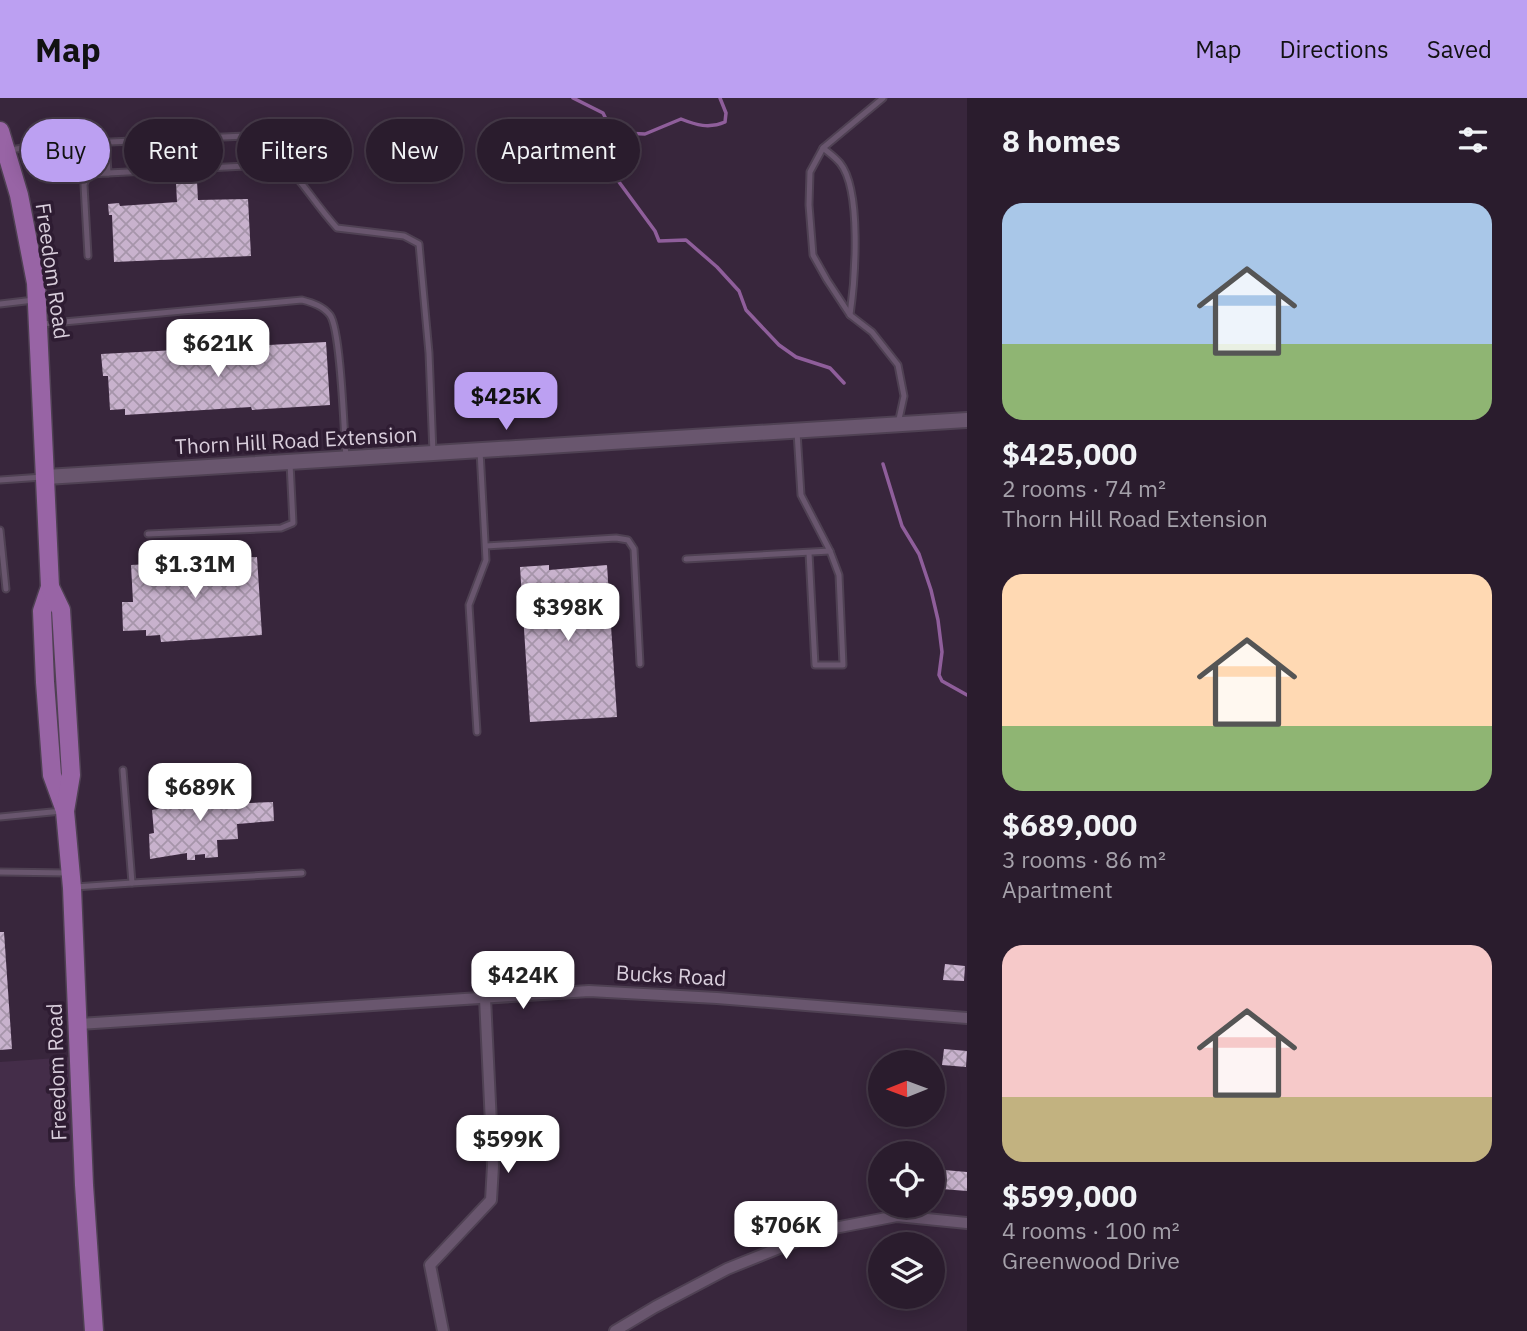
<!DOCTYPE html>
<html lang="en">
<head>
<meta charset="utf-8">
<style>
	body { margin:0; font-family:"IBM Plex Sans",sans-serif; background:#322535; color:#f1f3f6; height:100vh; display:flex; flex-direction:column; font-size:26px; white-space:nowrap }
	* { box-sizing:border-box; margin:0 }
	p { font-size:23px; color:#a5a1aa }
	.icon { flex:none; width:38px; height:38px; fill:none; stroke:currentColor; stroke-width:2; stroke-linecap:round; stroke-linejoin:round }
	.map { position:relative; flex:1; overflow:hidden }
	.sheet { display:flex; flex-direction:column; background:#2a1c2d; width:560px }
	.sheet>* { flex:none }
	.top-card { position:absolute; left:21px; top:21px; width:665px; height:63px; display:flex; gap:14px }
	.needle { width:46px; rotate:269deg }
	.buttons { position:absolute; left:868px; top:952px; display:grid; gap:14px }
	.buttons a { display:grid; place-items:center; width:77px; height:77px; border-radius:50%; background:#2a1c2d; box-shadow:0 4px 18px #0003,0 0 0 2px #463a49; font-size:35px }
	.price { position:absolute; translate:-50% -60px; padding:0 16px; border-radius:14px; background:#fff; color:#222; font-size:23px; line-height:46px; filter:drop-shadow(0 2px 4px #0008) }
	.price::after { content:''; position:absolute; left:50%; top:42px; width:21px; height:16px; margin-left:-10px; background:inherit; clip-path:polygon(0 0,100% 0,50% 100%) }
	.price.on { background:#bca0f2; color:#111 }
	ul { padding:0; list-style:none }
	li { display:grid; align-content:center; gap:14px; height:371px; padding:0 35px }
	li span { display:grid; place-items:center; height:217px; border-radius:21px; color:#555 }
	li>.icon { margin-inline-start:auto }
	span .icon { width:126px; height:126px; fill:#fffc; stroke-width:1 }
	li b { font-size:30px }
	h2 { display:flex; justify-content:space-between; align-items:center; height:84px; padding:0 35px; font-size:30px }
	.chip { padding:0 24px; border-radius:32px; background:#2a1c2d; box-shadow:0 4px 18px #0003,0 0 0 2px #463a49; font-size:24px; line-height:63px }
	.chip.on { background:#bca0f2; color:#111 }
	header { display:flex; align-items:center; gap:42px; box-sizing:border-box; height:98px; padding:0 35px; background:#bca0f2; color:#111 }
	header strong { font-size:33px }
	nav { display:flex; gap:38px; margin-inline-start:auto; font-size:24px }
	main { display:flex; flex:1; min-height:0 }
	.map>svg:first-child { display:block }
	.built { fill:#442d49 }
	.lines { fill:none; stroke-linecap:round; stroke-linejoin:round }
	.stream { stroke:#8f5e9b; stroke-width:3.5 }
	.building { fill:url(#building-cross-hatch) }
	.service-casing { stroke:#4f4153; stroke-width:9 }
	.minor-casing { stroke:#4f4153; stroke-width:14 }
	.tertiary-casing { stroke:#4f4153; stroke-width:18 }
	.primary-casing { stroke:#4f4153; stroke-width:21 }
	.service { stroke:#69566e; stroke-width:5 }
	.minor { stroke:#69566e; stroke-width:10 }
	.tertiary { stroke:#69566e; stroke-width:14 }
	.primary { stroke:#9864a5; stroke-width:18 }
	.labels { text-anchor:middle; stroke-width:7; stroke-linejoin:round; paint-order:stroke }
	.street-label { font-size:21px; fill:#d9cedc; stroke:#2e1c32 }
</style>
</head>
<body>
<header>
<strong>Map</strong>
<nav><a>Map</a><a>Directions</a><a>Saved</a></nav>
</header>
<main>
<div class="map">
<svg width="967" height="1233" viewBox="0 0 967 1233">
	<defs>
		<pattern id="building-cross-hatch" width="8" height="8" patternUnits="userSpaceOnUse" patternTransform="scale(1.75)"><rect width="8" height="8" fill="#c8b2cd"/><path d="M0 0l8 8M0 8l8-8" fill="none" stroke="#a695aa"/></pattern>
	</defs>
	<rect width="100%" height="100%" fill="#38263c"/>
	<polygon class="built" points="71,959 94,1233 0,1233 0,964"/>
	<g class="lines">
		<g class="stream">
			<path d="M573,0L603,15L609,27L622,35L645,36L681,21C696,27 709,31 725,24L726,15L720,0"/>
			<polyline points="609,27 613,70 619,84 655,133 659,143 686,142 717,169 739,193 746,212 779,247 796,259 830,270 844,285"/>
			<polyline points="883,366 902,428 919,456 931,492 938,522 942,554 939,577 942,583 967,597"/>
		</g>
	</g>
	<g class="building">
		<polygon points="197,83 198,102 248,101 251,158 114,164 112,117 109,117 108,106 119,105 120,108 177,104 176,85"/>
		<polygon points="326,244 330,307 252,312 251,309 125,317 125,311 110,312 108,278 103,278 101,256"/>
		<polygon points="257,459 262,537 161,544 160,537 146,538 146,532 123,533 122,504 133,504 131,467 148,466 147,461 162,460 163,465"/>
		<polygon points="549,467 549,472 607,467 617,619 530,624 520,469"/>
		<polygon points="199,681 201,707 273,704 274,723 237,726 238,741 217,742 218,759 205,760 205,756 195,757 195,762 187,762 187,755 150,761 149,736 154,735 152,712 174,708 172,683"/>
		<polygon points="0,834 4,834 12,951 0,952"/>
		<polygon points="945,866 965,868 964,883 943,882"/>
		<polygon points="944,951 967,953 966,969 942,967"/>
		<polygon points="944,1072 967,1074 967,1093 942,1091"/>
		<rect x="933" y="1158" width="11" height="17"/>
	</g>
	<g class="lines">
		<defs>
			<g id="service">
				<polyline points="883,0 823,50 810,74 809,107 813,157 827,182 850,217 872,234 898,267 904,298 898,326"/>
				<polyline points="106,44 108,75 285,66"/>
				<path d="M823,50C828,54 835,59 840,65C862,92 855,182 850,217"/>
				<path d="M10,52L42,47L246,38C293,61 304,94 337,130L404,138L419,146L429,255L433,355"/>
				<path d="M88,158L84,87C87,74 97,76 108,75"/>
				<polyline points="0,206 34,202"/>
				<path d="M42,226L302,202C313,205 323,208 330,217C341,232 344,335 346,360"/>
				<polyline points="0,382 43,379"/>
				<polyline points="0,432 6,491"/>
				<polyline points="148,436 281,430 293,425 290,365"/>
				<polyline points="486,448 616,440 628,442 634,451 640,566"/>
				<polyline points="809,455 815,567 843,567 839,477 830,453"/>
				<polyline points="686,461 830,453 801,397 797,334"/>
				<polyline points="477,634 469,507 486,462 480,353"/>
				<polyline points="123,672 132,785 302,775"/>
				<polyline points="0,719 62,713"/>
				<polyline points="0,774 68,775"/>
				<polyline points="75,789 132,785"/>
			</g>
			<g id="minor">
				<polyline points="79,926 589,893 717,900 967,920"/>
				<polyline points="443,1233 430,1167 491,1102 493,1068 485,900"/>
				<polyline points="615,1233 655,1209 727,1171 824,1132 897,1118 967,1125"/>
			</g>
			<polyline id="tertiary" points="46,379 967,322"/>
			<g id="primary">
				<polyline points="0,33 19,97 36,185 50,489 42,513 45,584 52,677 64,710"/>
				<polyline points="50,489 61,512 71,677 65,713 72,790 84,1087 94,1233"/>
			</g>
		</defs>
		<use href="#service" class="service-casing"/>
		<use href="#minor" class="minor-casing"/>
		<use href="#tertiary" class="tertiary-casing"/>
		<use href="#primary" class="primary-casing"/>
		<use href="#service" class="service"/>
		<use href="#minor" class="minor"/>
		<use href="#tertiary" class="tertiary"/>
		<use href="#primary" class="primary"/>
	</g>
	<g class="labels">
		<g class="street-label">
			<text transform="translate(52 173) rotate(82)" y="7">Freedom Road</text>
			<text transform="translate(296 343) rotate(-3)" y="7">Thorn Hill Road Extension</text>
			<text transform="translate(671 878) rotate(3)" y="7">Bucks Road</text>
			<text transform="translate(57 974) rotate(-92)" y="7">Freedom Road</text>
		</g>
	</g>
</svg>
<div class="buttons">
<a><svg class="needle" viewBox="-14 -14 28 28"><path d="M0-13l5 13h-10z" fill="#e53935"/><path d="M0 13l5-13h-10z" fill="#a5a1aa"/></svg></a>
<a><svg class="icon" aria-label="locate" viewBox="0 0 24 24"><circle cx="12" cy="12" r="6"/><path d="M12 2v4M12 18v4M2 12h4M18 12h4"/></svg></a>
<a><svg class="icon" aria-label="layers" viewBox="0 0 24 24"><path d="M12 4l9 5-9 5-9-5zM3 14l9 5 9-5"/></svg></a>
</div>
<b class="price" style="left:218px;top:281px">$621K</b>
<b class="price on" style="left:506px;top:334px">$425K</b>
<b class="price" style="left:195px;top:502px">$1.31M</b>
<b class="price" style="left:568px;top:545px">$398K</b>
<b class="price" style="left:200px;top:725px">$689K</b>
<b class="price" style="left:523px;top:913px">$424K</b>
<b class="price" style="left:508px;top:1077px">$599K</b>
<b class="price" style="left:786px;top:1163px">$706K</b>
<div class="top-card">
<a class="chip on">Buy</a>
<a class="chip">Rent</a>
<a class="chip">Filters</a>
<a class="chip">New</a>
<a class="chip">Apartment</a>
</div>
</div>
<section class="sheet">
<h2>8 homes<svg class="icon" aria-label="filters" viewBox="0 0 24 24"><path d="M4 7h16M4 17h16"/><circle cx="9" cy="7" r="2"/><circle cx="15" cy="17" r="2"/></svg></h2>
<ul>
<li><span style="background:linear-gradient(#a9c7e8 65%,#8fb573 0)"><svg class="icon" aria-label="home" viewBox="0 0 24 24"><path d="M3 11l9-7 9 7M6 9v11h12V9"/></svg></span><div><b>$425,000</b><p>2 rooms · 74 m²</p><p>Thorn Hill Road Extension</p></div></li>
<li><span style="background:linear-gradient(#ffd9b3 70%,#8fb573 0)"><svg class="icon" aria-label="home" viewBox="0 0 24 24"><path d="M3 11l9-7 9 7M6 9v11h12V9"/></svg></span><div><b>$689,000</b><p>3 rooms · 86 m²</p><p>Apartment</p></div></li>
<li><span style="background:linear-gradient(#f6c9c9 70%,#c2b280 0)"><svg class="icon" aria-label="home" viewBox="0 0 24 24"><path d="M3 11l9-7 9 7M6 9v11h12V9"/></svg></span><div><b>$599,000</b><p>4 rooms · 100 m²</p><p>Greenwood Drive</p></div></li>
</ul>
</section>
</main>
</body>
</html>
